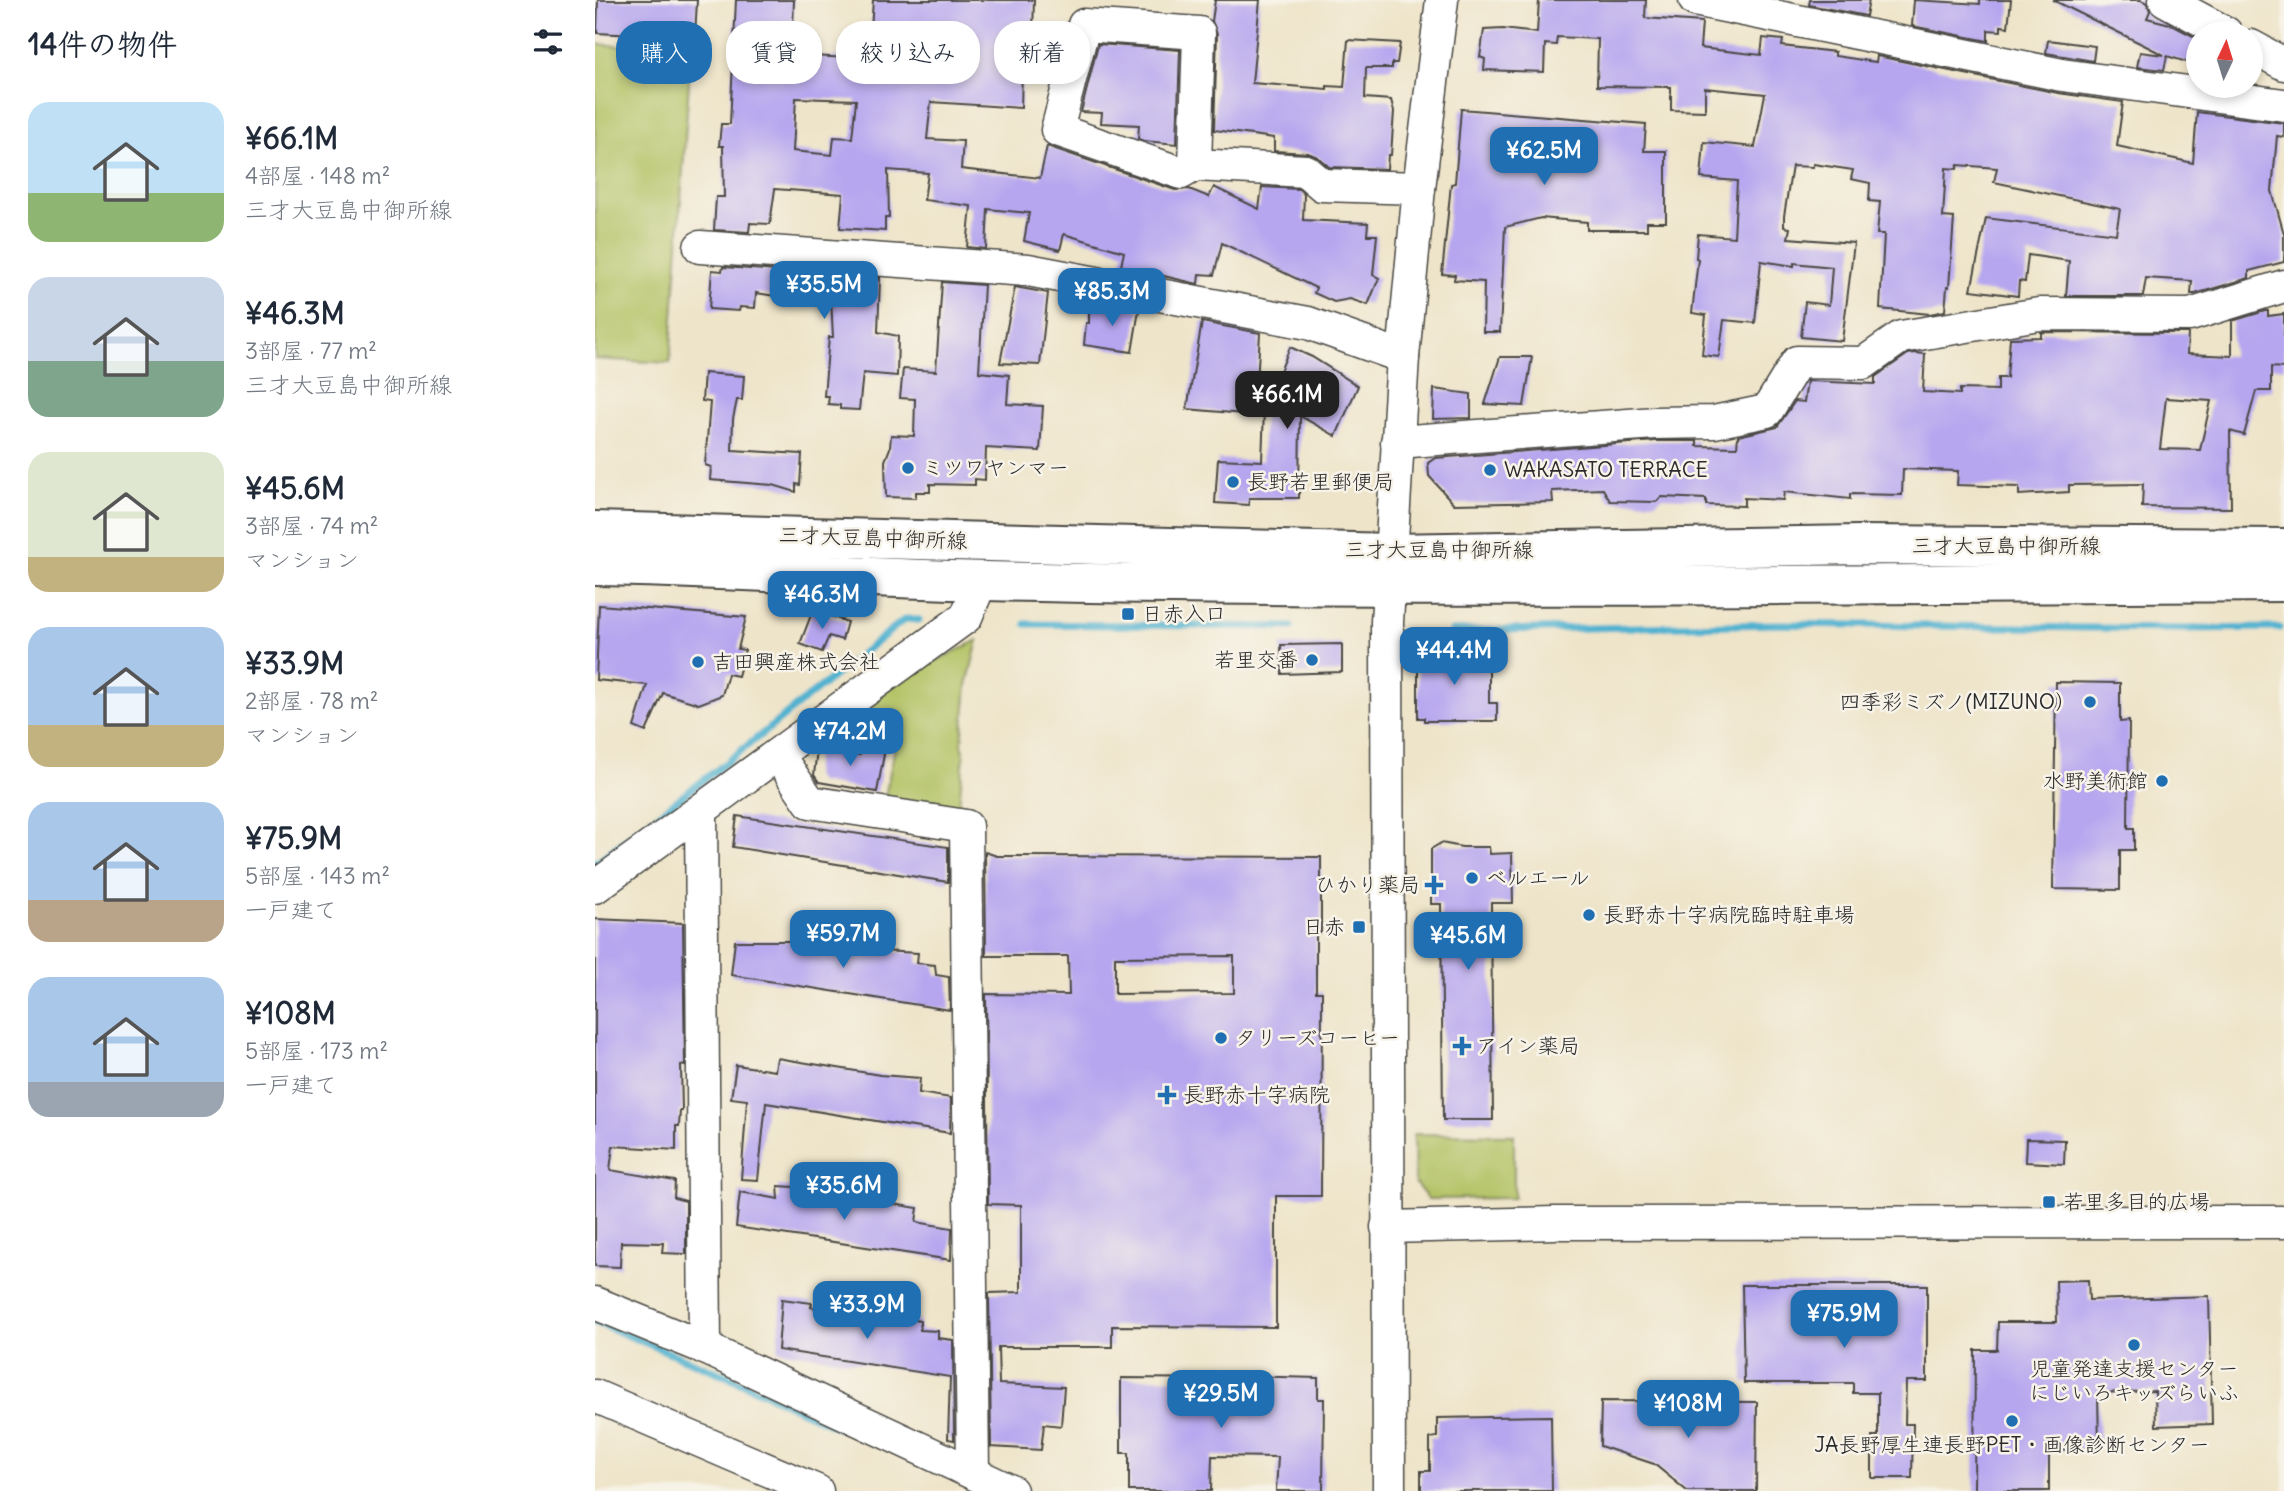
<!DOCTYPE html>
<html lang="ja">
<head>
<meta charset="utf-8">
<style>
	body { margin:0; font-family:Delius,"Klee One",sans-serif; background:#f2f2f3; color:#1f2937; height:100vh; display:flex; flex-direction:column; font-size:26px; white-space:nowrap }
	* { box-sizing:border-box; margin:0 }
	p { font-size:23px; color:#747a83 }
	.icon { flex:none; width:38px; height:38px; fill:none; stroke:currentColor; stroke-width:2; stroke-linecap:round; stroke-linejoin:round }
	.map { position:relative; flex:1; overflow:hidden }
	.side { display:flex; flex-direction:column; background:#fff; width:595px }
	.side>* { flex:none }
	.banner { position:absolute; left:21px; top:21px; width:665px; height:63px; display:flex; gap:14px }
	.needle { width:46px; rotate:4deg }
	.tools { position:absolute; left:1591px; top:21px; display:grid; gap:14px }
	.tools a { display:grid; place-items:center; width:77px; height:77px; border-radius:50%; background:#fff; box-shadow:0 4px 10px #0003; font-size:35px }
	.price { position:absolute; translate:-50% -60px; padding:0 16px; border-radius:14px; background:#1f6fb2; color:#fff; font-size:23px; line-height:46px; filter:drop-shadow(0 2px 4px #0008) }
	.price::after { content:''; position:absolute; left:50%; top:42px; width:21px; height:16px; margin-left:-10px; background:inherit; clip-path:polygon(0 0,100% 0,50% 100%) }
	.price.on { background:#222; color:#fff }
	ul { padding:0; list-style:none }
	li { display:flex; align-items:center; gap:21px; height:175px; padding:0 28px }
	li span { display:grid; place-items:center; flex:none; width:196px; height:140px; border-radius:21px; color:#555 }
	li>.icon { margin-inline-start:auto }
	span .icon { width:84px; height:84px; fill:#fffc; stroke-width:1 }
	li b { font-size:30px }
	h2 { display:flex; justify-content:space-between; align-items:center; height:84px; padding:0 28px; font-size:30px }
	.pill { padding:0 24px; border-radius:28px; background:#fff; box-shadow:0 4px 10px #0003; font-size:24px; line-height:63px }
	.pill.on { background:#1f6fb2; color:#fff }
	main { display:flex; flex:1; min-height:0 }
	.map>svg:first-child { display:block }
	.green { fill:#b4c366; stroke:#707748; stroke-width:2 }
	.lines { fill:none; stroke-linecap:round; stroke-linejoin:round }
	.stream { stroke:#51b2d0; stroke-width:7 }
	.building { fill:#b6a6ef; fill-rule:evenodd }
	.minor-casing { stroke:#484743; stroke-width:35 }
	.major-casing { stroke:#484743; stroke-width:42 }
	.minor { stroke:#fff; stroke-width:32 }
	.major { stroke:#fff; stroke-width:38 }
	.poi-dot { fill:#1f6fb2; stroke:#f7f3e8; stroke-width:2.5 }
	.labels { text-anchor:middle; stroke-width:5; stroke-linejoin:round; paint-order:stroke }
	.poi-label { font-size:21px; fill:#2b2b2b; stroke:#f7f3e8; text-anchor:start }
	.street-label { font-size:21px; fill:#2b2b2b; stroke:#f7f3e8 }
</style>
</head>
<body>
<main>
<section class="side">
<h2>14件の物件<svg class="icon" aria-label="filters" viewBox="0 0 24 24"><path d="M4 7h16M4 17h16"/><circle cx="9" cy="7" r="2"/><circle cx="15" cy="17" r="2"/></svg></h2>
<ul>
<li><span style="background:linear-gradient(#bfe0f5 65%,#8fb573 0)"><svg class="icon" aria-label="home" viewBox="0 0 24 24"><path d="M3 11l9-7 9 7M6 9v11h12V9"/></svg></span><div><b>¥66.1M</b><p>4部屋 · 148 m²</p><p>三才大豆島中御所線</p></div></li>
<li><span style="background:linear-gradient(#c9d6e8 60%,#7fa58c 0)"><svg class="icon" aria-label="home" viewBox="0 0 24 24"><path d="M3 11l9-7 9 7M6 9v11h12V9"/></svg></span><div><b>¥46.3M</b><p>3部屋 · 77 m²</p><p>三才大豆島中御所線</p></div></li>
<li><span style="background:linear-gradient(#dfe7d0 75%,#c2b280 0)"><svg class="icon" aria-label="home" viewBox="0 0 24 24"><path d="M3 11l9-7 9 7M6 9v11h12V9"/></svg></span><div><b>¥45.6M</b><p>3部屋 · 74 m²</p><p>マンション</p></div></li>
<li><span style="background:linear-gradient(#a9c7e8 70%,#c2b280 0)"><svg class="icon" aria-label="home" viewBox="0 0 24 24"><path d="M3 11l9-7 9 7M6 9v11h12V9"/></svg></span><div><b>¥33.9M</b><p>2部屋 · 78 m²</p><p>マンション</p></div></li>
<li><span style="background:linear-gradient(#a9c7e8 70%,#b9a48a 0)"><svg class="icon" aria-label="home" viewBox="0 0 24 24"><path d="M3 11l9-7 9 7M6 9v11h12V9"/></svg></span><div><b>¥75.9M</b><p>5部屋 · 143 m²</p><p>一戸建て</p></div></li>
<li><span style="background:linear-gradient(#a9c7e8 75%,#9aa5b1 0)"><svg class="icon" aria-label="home" viewBox="0 0 24 24"><path d="M3 11l9-7 9 7M6 9v11h12V9"/></svg></span><div><b>¥108M</b><p>5部屋 · 173 m²</p><p>一戸建て</p></div></li>
</ul>
</section>
<div class="map">
<svg width="1689" height="1491" viewBox="0 0 1689 1491">
	<rect width="100%" height="100%" fill="#f7f3e8"/>
	<filter id="ink" filterUnits="userSpaceOnUse"><feTurbulence type="fractalNoise" baseFrequency=".0143" numOctaves="2"/><feDisplacementMap in="SourceGraphic" scale="14" xChannelSelector="R" yChannelSelector="G"/><feConvolveMatrix kernelMatrix="1 2 1 2 8 2 1 2 1" color-interpolation-filters="sRGB"/></filter>
	<filter id="wash" filterUnits="userSpaceOnUse"><feTurbulence type="fractalNoise" baseFrequency=".00686" numOctaves="4" result="noise"/><feDisplacementMap in="SourceGraphic" scale="28" xChannelSelector="R" yChannelSelector="G"/><feGaussianBlur stdDeviation="1.57" result="paint"/><feColorMatrix in="noise" values="0 0 0 0 0 0 0 0 0 0 0 0 0 0 0 0 0 1.4 0 .05"/><feComposite in="paint" operator="in"/></filter>
	<g filter="url(#wash)">
		<rect width="100%" height="100%" fill="#eee4c9"/>
		<g class="green">
			<polygon points="0,44 96,51 75,363 0,359"/>
			<polygon points="383,640 372,685 367,743 369,755 363,814 288,807 300,747 235,733 310,676"/>
			<polygon points="819,1134 919,1135 919,1198 833,1199 820,1183"/>
		</g>
		<g class="lines">
			<g class="stream">
				<polyline points="431,624 696,627"/>
				<polyline points="857,631 1183,624 1584,629 1684,628"/>
				<polyline points="0,863 132,762 310,619 324,620"/>
				<polyline points="0,1322 141,1380 246,1429"/>
			</g>
		</g>
		<g id="blocks">
			<g class="building">
				<polygon points="3,0 102,0 100,38 2,33"/>
				<path d="M141,0H199L197,55L274,59L278,0H439L438,33L428,32L426,108L336,102L332,139L368,141L366,169L445,178L452,146L580,190L594,189L614,197L619,187L664,209L667,187L704,189L709,194L708,220L773,223L772,235H782L778,275L784,278L773,305L755,299L739,302L719,293L721,288L627,243L619,275L604,274L603,284L526,266L529,252L469,234L465,250L429,241L434,213L393,209L391,249L372,247L376,206L329,200L333,173L293,170L294,218H290V231L245,228L248,194L180,189L175,224L155,223L154,232L119,230L121,197H129L128,146H124L126,124H135ZM201,98L261,100L257,138L239,137L237,155L198,151Z"/>
				<polygon points="620,0 665,0 657,83 732,89 732,86 749,87 753,40 805,43 802,63 797,63 797,68 771,68 770,98 796,100 799,111 796,155 793,155 792,169 734,167 723,157 713,153 679,151 679,138 619,130 622,34 617,21"/>
				<polygon points="944,0 1051,0 1050,18 1107,22 1105,48 1166,55 1168,38 1188,40 1187,46 1240,52 1240,56 1281,62 1282,56 1463,93 1528,102 1522,146 1598,163 1602,112 1689,123 1689,137 1682,136 1677,191 1689,234 1689,262 1654,271 1654,278 1600,294 1596,294 1597,281 1551,278 1548,296 1471,296 1474,261 1433,255 1430,282 1424,281 1423,296 1376,290 1391,218 1521,234 1525,209 1399,182 1402,168 1363,165 1362,169 1351,168 1348,217 1359,218 1354,287 1352,287 1350,311 1335,314 1285,309 1289,234 1282,234 1285,202 1274,201 1275,183 1256,179 1258,170 1218,164 1218,167 1197,166 1189,216 1189,227 1195,228 1193,238 1259,243 1247,341 1206,337 1210,302 1234,305 1237,267 1199,263 1199,266 1166,261 1160,323 1129,320 1124,357 1107,355 1111,315 1097,313 1103,259 1101,258 1103,234 1139,237 1142,181 1106,178 1109,142 1160,147 1170,94 1110,88 1110,111 1076,110 1076,87 1002,86 1003,39 962,37 961,45 950,44 949,72 889,70 890,59 885,57 889,30 908,29 942,33"/>
				<polygon points="1215,0 1274,0 1271,16 1214,5"/>
				<polygon points="1319,0 1385,4 1385,0 1416,0 1413,27 1406,26 1406,31 1393,30 1393,41 1317,26"/>
				<polygon points="1458,0 1546,0 1552,3 1555,11 1552,18 1575,24 1602,38 1595,63 1572,56 1569,70 1542,67 1545,52 1569,55"/>
				<polygon points="1453,40 1500,46 1498,61 1451,53"/>
				<polygon points="503,44 585,50 582,144 549,141 543,139 544,125 506,123 507,113 486,112"/>
				<polygon points="866,109 1051,124 1049,151 1071,151 1071,222 1052,222 1052,230 992,230 992,222 946,218 910,227 905,332 888,332 889,282 859,280 860,275 847,274 856,184 860,183"/>
				<polygon points="128,267 285,278 283,332 303,336 302,376 268,373 264,410 245,409 245,405 233,404 234,396 229,396 234,337 238,337 236,298 187,295 187,297 161,293 160,308 145,307 144,311 114,309 117,270 127,271"/>
				<polygon points="347,282 389,285 384,372 414,375 412,404 448,406 445,451 391,448 390,480 380,479 380,485 335,484 335,492 321,492 321,498 291,497 290,461 295,448 296,435 319,436 320,399 305,398 308,369 341,371"/>
				<polygon points="420,287 453,293 445,365 405,363"/>
				<polygon points="497,304 522,309 522,306 544,310 537,352 489,345 491,323 494,323 494,309 497,309"/>
				<path d="M1670,311H1673V316L1689,314V368L1676,367V391H1661L1649,435L1635,431L1636,508L1547,507L1548,484L1474,485V492L1424,495V487L1362,485L1363,471L1308,469L1307,495L1255,494V499L1189,492L1188,500L1149,498V506L1111,505V499L1067,497L1061,502L1015,501L1008,489L957,491L958,502L859,504L834,476L833,463L840,458L1061,441H1102V446L1142,447L1143,436L1182,427L1200,401L1209,402L1212,381L1280,384V377L1313,354L1320,353L1330,354L1328,392L1365,394V389L1403,390V378H1412L1415,338L1446,337V332L1593,333L1592,354L1637,356V321ZM1571,398L1616,401L1605,450L1565,449Z"/>
				<polygon points="607,322 665,333 660,415 592,409"/>
				<polygon points="695,347 717,357 763,386 741,436 705,416 704,498 654,498 654,505 620,503 623,459 667,461 669,410"/>
				<polygon points="905,357 937,357 929,406 890,404"/>
				<polygon points="109,373 149,376 147,400 142,400 138,419 137,450 207,454 205,485 201,484 201,492 178,485 115,480 116,467 110,465 115,402 107,401"/>
				<polygon points="839,389 876,394 876,418 838,419"/>
				<polygon points="4,605 151,617 143,649 150,650 143,676 133,674 127,695 104,704 68,693 51,732 39,727 52,685 1,680"/>
				<polygon points="218,610 252,622 247,640 234,636 227,652 205,644"/>
				<polygon points="747,644 747,672 687,674 686,645"/>
				<polygon points="829,649 879,649 879,663 894,663 894,703 902,703 902,721 829,721 829,718 823,718 823,659"/>
				<polygon points="1461,682 1525,683 1525,722 1534,721 1533,828 1539,828 1539,850 1525,850 1525,890 1458,889"/>
				<polygon points="268,746 290,749 282,792 224,782 219,775 222,749 265,755"/>
				<polygon points="142,816 353,847 353,882 138,847"/>
				<polygon points="846,843 867,847 894,847 895,854 917,853 918,903 896,903 898,1120 848,1120 846,904 836,904 836,849"/>
				<path d="M390,852L402,856L726,857V932L721,933V992H727L726,1196H681V1327L517,1326V1347H403L404,1384L469,1387L466,1426L449,1424L446,1450L396,1447L394,1293L426,1292V1205L393,1204L391,994L474,995L473,956H391ZM639,956V993L520,994V957Z"/>
				<polygon points="0,919 88,923 90,1066 86,1065 87,1111 85,1111 84,1126 81,1126 81,1150 18,1146 15,1170 80,1181 79,1198 91,1201 91,1254 67,1253 68,1243 26,1242 25,1267 0,1266"/>
				<polygon points="140,941 245,941 268,945 268,950 323,953 322,963 340,965 341,975 354,977 355,1010 136,975"/>
				<polygon points="182,1058 285,1075 325,1078 324,1093 356,1098 355,1133 171,1103 163,1180 146,1179 152,1100 136,1098 141,1065 180,1071"/>
				<polygon points="1431,1139 1470,1140 1469,1164 1430,1162"/>
				<polygon points="183,1186 215,1188 215,1191 323,1208 321,1222 357,1228 356,1260 141,1227 145,1192 184,1199"/>
				<polygon points="1493,1280 1494,1300 1614,1296 1617,1424 1561,1426 1560,1391 1503,1393 1504,1449 1454,1450 1454,1491 1379,1491 1380,1350 1402,1350 1403,1322 1462,1322 1461,1281"/>
				<polygon points="1147,1285 1332,1285 1332,1381 1311,1381 1310,1424 1318,1424 1317,1478 1277,1478 1277,1436 1283,1436 1283,1393 1258,1393 1258,1383 1149,1383"/>
				<polygon points="187,1299 217,1303 216,1307 295,1315 325,1321 325,1330 343,1331 343,1338 358,1340 359,1440 353,1439 355,1377 183,1350"/>
				<polygon points="645,1376 723,1378 723,1399 729,1399 728,1491 681,1491 683,1457 617,1456 616,1491 534,1491 534,1453 526,1453 526,1378 645,1379"/>
				<polygon points="1006,1401 1162,1402 1161,1491 1092,1491 1059,1464 1005,1446"/>
				<polygon points="956,1416 957,1491 826,1491 826,1471 835,1471 835,1438 842,1437 842,1418"/>
			</g>
		</g>
	</g>
	<g filter="url(#ink)">
		<use href="#blocks" fill-opacity="0" stroke="#484743" stroke-width="2"/>
		<g class="lines">
			<defs>
				<g id="minor">
					<polyline points="1100,0 1467,75 1689,105"/>
					<polyline points="1570,0 1631,33"/>
					<polyline points="1656,46 1689,64"/>
					<polyline points="600,165 604,33 489,25 462,130 586,173 600,165 711,171 727,185 824,188"/>
					<polyline points="105,247 433,270 713,323 808,357"/>
					<polyline points="802,442 1060,423 1119,422 1172,411 1202,362 1269,363 1306,337 1444,314 1595,315 1689,286"/>
					<polyline points="183,755 215,802 371,826 378,1473"/>
					<polyline points="106,811 110,1348"/>
					<polyline points="0,887 371,617 386,581"/>
					<polyline points="792,1227 960,1223 1689,1222"/>
					<polyline points="0,1303 110,1348 416,1491"/>
					<polyline points="0,1396 222,1491"/>
					<polyline points="794,1491 792,622 808,357 824,188 847,0"/>
				</g>
				<g id="major">
					<polyline points="0,531 795,553 1263,545 1689,548"/>
					<path d="M0,566C130,568 260,578 390,581C823,590 1256,584 1689,582"/>
				</g>
			</defs>
			<use href="#minor" class="minor-casing"/>
			<use href="#major" class="major-casing"/>
			<use href="#minor" class="minor"/>
			<use href="#major" class="major"/>
		</g>
	</g>
	<g class="poi-dot">
		<circle cx="313" cy="468" r="7"/>
		<circle cx="895" cy="470" r="7"/>
		<circle cx="638" cy="482" r="7"/>
		<rect x="526" y="607" width="14" height="14" rx="3.5"/>
		<circle cx="717" cy="660" r="7"/>
		<circle cx="103" cy="662" r="7"/>
		<circle cx="1495" cy="702" r="7"/>
		<circle cx="1567" cy="781" r="7"/>
		<circle cx="877" cy="878" r="7"/>
		<path d="M835.5 874.5h7v7h7v7h-7v7h-7v-7h-7v-7h7z"/>
		<circle cx="994" cy="915" r="7"/>
		<rect x="757" y="920" width="14" height="14" rx="3.5"/>
		<circle cx="626" cy="1038" r="7"/>
		<path d="M863.5 1035.5h7v7h7v7h-7v7h-7v-7h-7v-7h7z"/>
		<path d="M568.5 1084.5h7v7h7v7h-7v7h-7v-7h-7v-7h7z"/>
		<rect x="1447" y="1195" width="14" height="14" rx="3.5"/>
		<circle cx="1539" cy="1345" r="7"/>
		<circle cx="1417" cy="1421" r="7"/>
	</g>
	<g class="labels">
		<g class="poi-label">
			<text x="327" y="475">ミツワヤンマー</text>
			<text x="909" y="477">WAKASATO TERRACE</text>
			<text x="652" y="489">長野若里郵便局</text>
			<text x="547" y="621">日赤入口</text>
			<text x="703" y="667" text-anchor="end">若里交番</text>
			<text x="117" y="669">吉田興産株式会社</text>
			<text x="1481" y="709" text-anchor="end">四季彩ミズノ(MIZUNO）</text>
			<text x="1553" y="788" text-anchor="end">水野美術館</text>
			<text x="891" y="885">ベルエール</text>
			<text x="825" y="892" text-anchor="end">ひかり薬局</text>
			<text x="1008" y="922">長野赤十字病院臨時駐車場</text>
			<text x="750" y="934" text-anchor="end">日赤</text>
			<text x="640" y="1045">タリーズコーヒー</text>
			<text x="881" y="1053">アイン薬局</text>
			<text x="588" y="1102">長野赤十字病院</text>
			<text x="1468" y="1209">若里多目的広場</text>
			<text x="1539" y="1376" text-anchor="middle">児童発達支援センター<tspan x="1539" dy="24">にじいろキッズらいふ</tspan></text>
			<text x="1417" y="1452" text-anchor="middle">JA長野厚生連長野PET・画像診断センター</text>
		</g>
		<g class="street-label">
			<text transform="translate(278 538) rotate(2)" y="7">三才大豆島中御所線</text>
			<text x="1411" y="553">三才大豆島中御所線</text>
			<text x="844" y="557">三才大豆島中御所線</text>
		</g>
	</g>
</svg>
<div class="tools">
<a><svg class="needle" viewBox="-14 -14 28 28"><path d="M0-13l5 13h-10z" fill="#e53935"/><path d="M0 13l5-13h-10z" fill="#747a83"/></svg></a>
</div>
<b class="price" style="left:949px;top:187px">¥62.5M</b>
<b class="price" style="left:229px;top:321px">¥35.5M</b>
<b class="price" style="left:517px;top:328px">¥85.3M</b>
<b class="price on" style="left:692px;top:431px">¥66.1M</b>
<b class="price" style="left:227px;top:631px">¥46.3M</b>
<b class="price" style="left:859px;top:687px">¥44.4M</b>
<b class="price" style="left:255px;top:768px">¥74.2M</b>
<b class="price" style="left:248px;top:970px">¥59.7M</b>
<b class="price" style="left:873px;top:972px">¥45.6M</b>
<b class="price" style="left:249px;top:1222px">¥35.6M</b>
<b class="price" style="left:272px;top:1341px">¥33.9M</b>
<b class="price" style="left:1249px;top:1350px">¥75.9M</b>
<b class="price" style="left:626px;top:1430px">¥29.5M</b>
<b class="price" style="left:1093px;top:1440px">¥108M</b>
<div class="banner">
<a class="pill on">購入</a>
<a class="pill">賃貸</a>
<a class="pill">絞り込み</a>
<a class="pill">新着</a>
</div>
</div>
</main>
</body>
</html>
